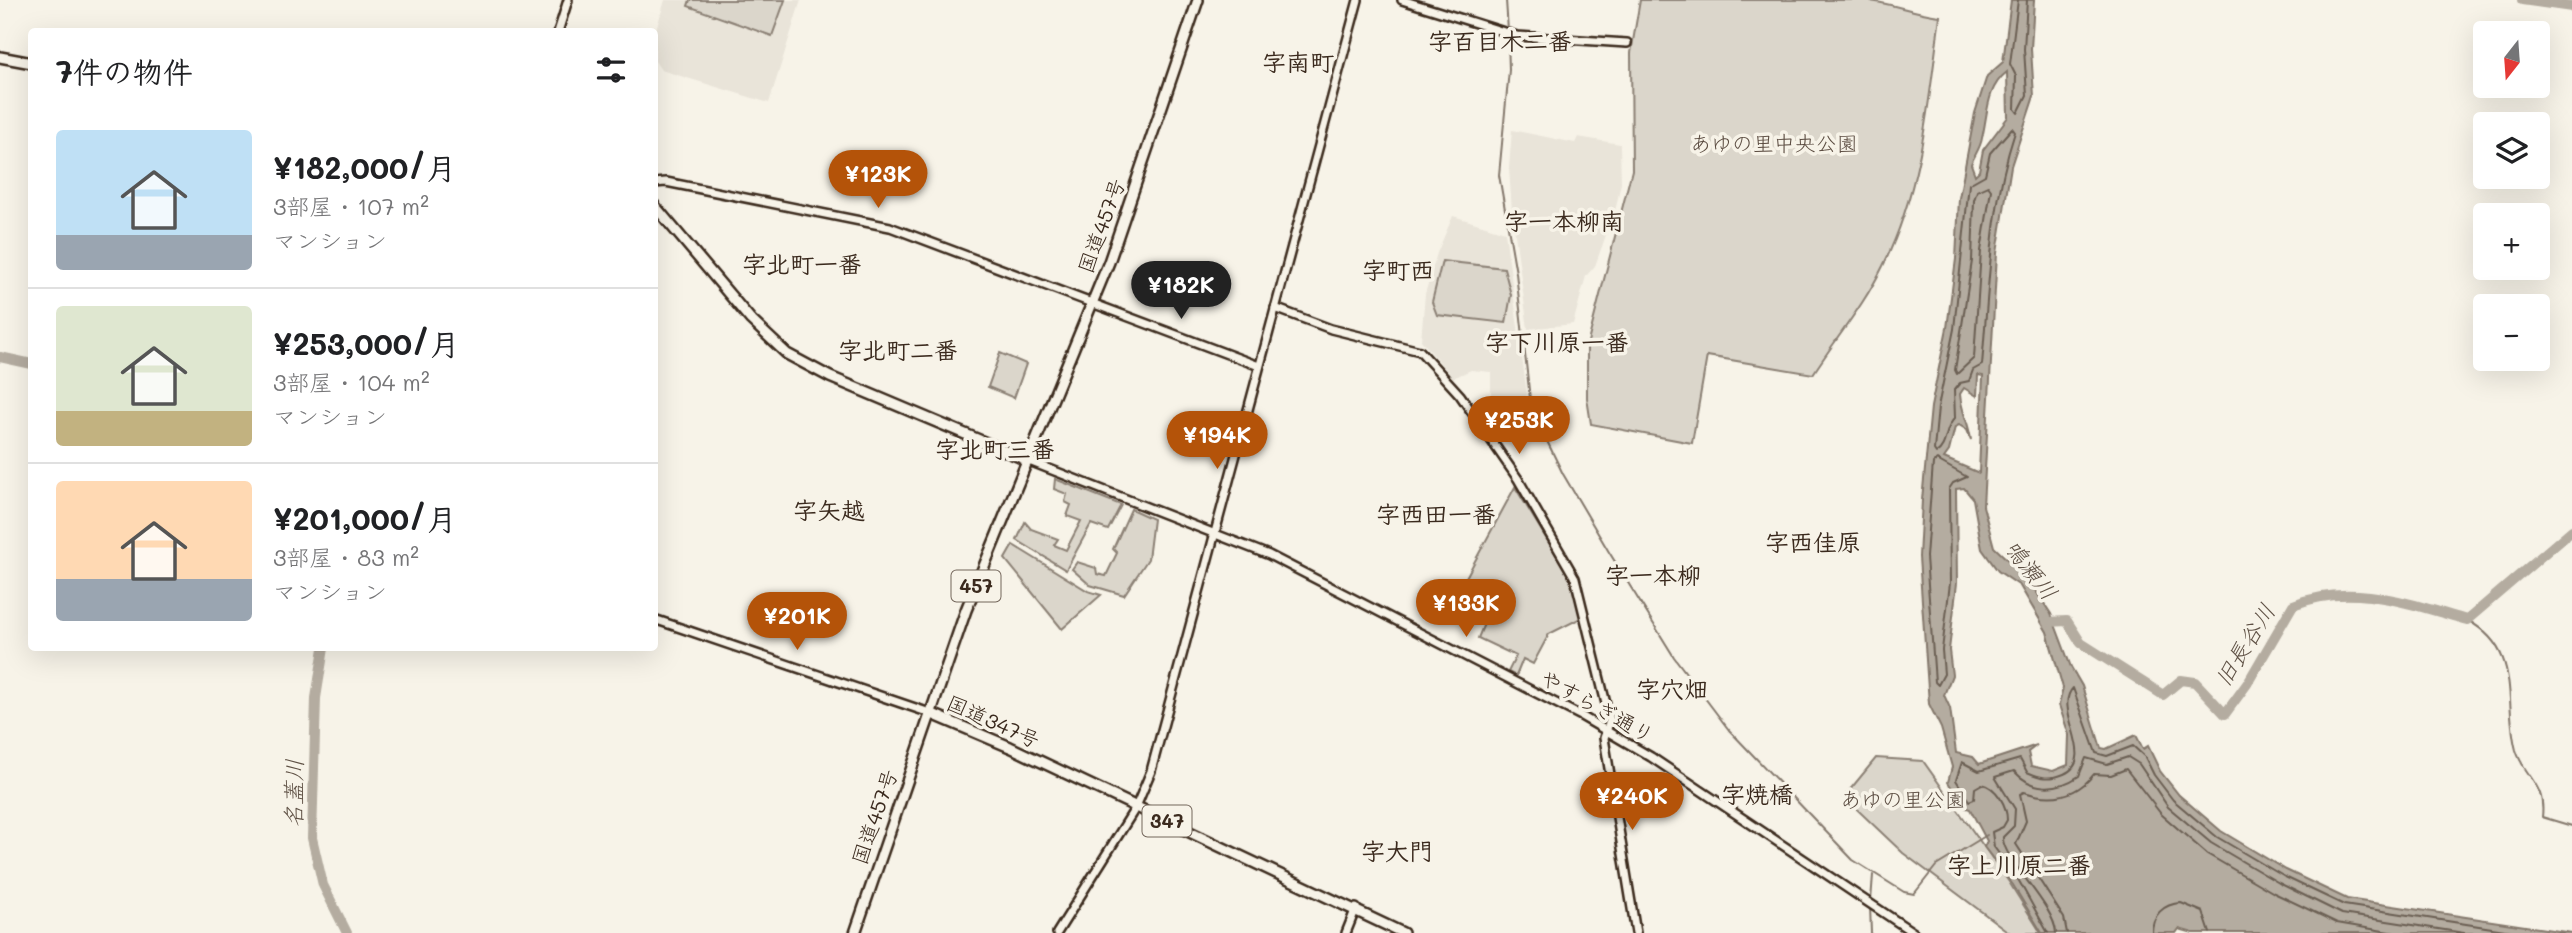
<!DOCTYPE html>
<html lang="ja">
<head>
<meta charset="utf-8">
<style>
	body { margin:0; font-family:Mali,"Klee One",sans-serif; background:#f2f2f2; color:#202124; height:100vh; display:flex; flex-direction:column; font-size:26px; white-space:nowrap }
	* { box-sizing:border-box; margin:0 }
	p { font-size:23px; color:#757577 }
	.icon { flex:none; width:38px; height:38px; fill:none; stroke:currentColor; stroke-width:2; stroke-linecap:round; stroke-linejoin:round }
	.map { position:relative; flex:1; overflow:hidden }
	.side { position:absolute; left:28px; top:28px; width:630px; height:623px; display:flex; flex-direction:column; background:#fff; border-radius:7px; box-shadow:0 7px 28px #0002 }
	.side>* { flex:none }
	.needle { width:46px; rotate:197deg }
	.fabs { position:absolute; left:2473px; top:21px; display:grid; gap:14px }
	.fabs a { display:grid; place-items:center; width:77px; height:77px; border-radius:7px; background:#fff; box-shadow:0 7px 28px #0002; font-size:35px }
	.price { position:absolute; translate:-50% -60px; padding:0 16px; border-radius:24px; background:#b45309; color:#fff; font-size:23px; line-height:46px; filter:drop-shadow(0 2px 4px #0008) }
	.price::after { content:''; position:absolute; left:50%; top:42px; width:21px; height:16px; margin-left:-10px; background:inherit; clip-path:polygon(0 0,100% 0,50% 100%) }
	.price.current { background:#222; color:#fff }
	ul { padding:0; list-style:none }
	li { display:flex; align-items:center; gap:21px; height:175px; padding:0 28px }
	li+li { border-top:2px solid #e0e0e0 }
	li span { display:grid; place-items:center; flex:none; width:196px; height:140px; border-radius:7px; color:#555 }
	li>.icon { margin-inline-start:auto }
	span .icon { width:84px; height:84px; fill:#fffc; stroke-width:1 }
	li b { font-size:30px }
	h2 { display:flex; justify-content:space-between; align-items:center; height:84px; padding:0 28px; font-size:30px }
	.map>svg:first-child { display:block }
	.built { fill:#e9e4d9 }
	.green { fill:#dbd6cb; stroke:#8b8074; stroke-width:2 }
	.water { fill:#b4aca0; stroke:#84786c; stroke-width:2; fill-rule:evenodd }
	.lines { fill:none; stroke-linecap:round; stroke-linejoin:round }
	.shore { stroke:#6b5e52; stroke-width:2 }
	.stream { stroke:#84786c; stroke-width:2 }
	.river { stroke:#b4aca0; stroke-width:10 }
	.secondary-casing { stroke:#3b2a1e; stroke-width:12 }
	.highway-casing { stroke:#3b2a1e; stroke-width:14 }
	.secondary { stroke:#f7f3e8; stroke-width:7 }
	.highway { stroke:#f7f3e8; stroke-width:9 }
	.labels { text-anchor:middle; stroke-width:7; stroke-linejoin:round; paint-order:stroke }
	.shield { fill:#f7f3e8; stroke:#73665b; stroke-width:2 }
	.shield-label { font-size:19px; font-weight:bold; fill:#3b2a1e }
	.park-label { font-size:21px; fill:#5b4c41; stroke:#f7f3e8 }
	.street-label { font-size:21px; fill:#3b2a1e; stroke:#f7f3e8 }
	.water-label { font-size:23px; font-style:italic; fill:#5f5145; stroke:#f7f3e8 }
	.quarter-label { font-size:24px; font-weight:bold; fill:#3b2a1e; stroke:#f7f3e8 }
</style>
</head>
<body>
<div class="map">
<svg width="2572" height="933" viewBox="0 0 2572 933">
	<rect width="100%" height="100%" fill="#f7f3e8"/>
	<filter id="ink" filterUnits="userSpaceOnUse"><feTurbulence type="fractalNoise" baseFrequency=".0143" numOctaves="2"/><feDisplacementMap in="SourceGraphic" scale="14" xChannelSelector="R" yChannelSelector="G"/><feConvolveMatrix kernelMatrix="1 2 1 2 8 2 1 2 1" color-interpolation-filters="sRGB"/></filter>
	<g filter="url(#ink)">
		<g class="built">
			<polygon points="665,0 801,0 769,103 661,70 655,61 655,33"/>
			<polygon points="1512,130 1575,143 1578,137 1620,144 1621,183 1616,207 1595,266 1586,276 1573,324 1528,329 1512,212 1509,168"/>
			<polygon points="1453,216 1505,232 1527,394 1525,402 1518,405 1491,395 1491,372 1471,370 1453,378 1421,340 1425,294 1437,253"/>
		</g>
		<g class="green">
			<polygon points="690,0 785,0 772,36 688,6"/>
			<path d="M1640,0C1713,0 1789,0 1862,0C1889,2 1913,13 1940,16C1929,100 1922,188 1883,266C1864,305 1837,337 1813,374L1707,356L1692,443L1591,424L1587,398V346L1632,170L1631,53Z"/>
			<polygon points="1442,261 1504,268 1511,295 1506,323 1437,315 1432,302"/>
			<polygon points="1000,353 1026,364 1014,398 988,387"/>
			<polygon points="1055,479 1121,505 1108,530 1091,524 1066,570 1017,540 1025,522 1031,529 1058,539 1054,545 1066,550 1081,521 1067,516 1071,505 1065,502 1067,494 1054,489"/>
			<polygon points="1515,487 1569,576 1581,618 1549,634 1533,664 1523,659 1516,676 1508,672 1516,656 1478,638 1486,619 1463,583"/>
			<polygon points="1131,509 1153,519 1148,559 1124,595 1090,585 1072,569 1077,562 1096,568 1097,574 1106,576 1117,553 1113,549"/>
			<polygon points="1013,545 1088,591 1101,595 1062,629 1005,559"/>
			<polygon points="1876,758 1923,761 2009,882 2041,933 2010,933 1903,853 1844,797"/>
		</g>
		<path class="water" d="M2011,0H2034L2031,49L2034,96L2011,166L1997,253L1983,506L1994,547L2028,579L2051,614L2071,667L2082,686L2101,748L2106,749L2136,735L2143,749L2148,746L2160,771L2179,795L2221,831L2286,870L2347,899L2572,933H2193L2179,929L2176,933H2042L2013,885L1984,847L1987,841L1970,809L1964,807L1948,782L1952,767L1941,728L1929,704L1919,557L1922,500L1931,407L1947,328L1956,259L1959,198L1975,113L1987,76L2003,62ZM2007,72L2008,117L1983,150L1979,171L1975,175L1971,164C1974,156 1981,147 1982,138C1988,114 1986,88 2007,72ZM1978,375L1983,376L1979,473L1944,458L1949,451L1955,427L1959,425L1967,430L1971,440C1969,423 1961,411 1960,394L1964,388L1977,396ZM1964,488L1973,499L1982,549L1998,571L2020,586L2047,632L2063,688L2059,705L2069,735L2068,765L2053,771L2031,766L2028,752L2037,745L1979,764L1973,757L1956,753L1950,708L1944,695L1952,675L1949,650L1957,583L1956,489Z"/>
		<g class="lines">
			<g class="shore">
				<polyline points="2018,0 2010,64 2016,76 2015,109 2018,113 2027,95 2024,49 2027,0"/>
				<path d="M2012,128L2015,132C1990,207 1989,286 1982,365L1973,370L1969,381L1960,383L1954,390L1955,418C1944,427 1948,446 1936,453L1934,450L1938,407L1954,329L1969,184L1985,175L1990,153Z"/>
				<polygon points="1988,186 1991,190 1981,251 1974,358 1957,374 1955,370 1972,261 1974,200 1977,191"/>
				<polygon points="1937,460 1967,477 1953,483 1949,489 1950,583 1942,650 1944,674 1938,685 1935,682 1926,557 1933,463"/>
				<path d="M2048,933L2019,881L1994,847L1992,832L2003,827L2007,820C2007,806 1997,787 1982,784L1975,788L1974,799L1969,801L1956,780L1962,762L1979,771L2020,759L2027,772C2040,778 2050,780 2064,774C2099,759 2052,709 2073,688L2096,753L2107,756L2133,746L2145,757L2154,775L2173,800L2217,837L2283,876L2344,905L2524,933"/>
				<path d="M2056,933C2055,905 2001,858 2003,837L2014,826L2015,809L1995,777L2014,771C2032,791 2057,791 2079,776L2086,758L2107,764L2128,757L2139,764L2168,807L2211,843L2279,883L2342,914L2464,933"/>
				<path d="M2067,933L2064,918L2016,844L2026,821L2020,794L2024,792C2051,801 2076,797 2094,774L2111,775L2126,769L2161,814L2207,854L2274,893L2337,923L2395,933"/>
				<path d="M2152,933C2152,915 2163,904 2181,903L2203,912L2210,933"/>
			</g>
			<g class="stream">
				<polyline points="1506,0 1508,31"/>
				<polyline points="1508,37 1509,70 1499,175 1516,273 1531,408 1563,474 1609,552 1674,657 1729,730 1853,860 1904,892 1914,894 1936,866 1987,835"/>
				<path d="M2467,620C2524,651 2503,702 2516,750C2524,777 2546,783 2542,817L2572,826"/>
				<polyline points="1871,901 1873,875"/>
				<polyline points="1870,906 1871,933"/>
			</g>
			<g class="river">
				<polyline points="2522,0 2572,7"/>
				<polyline points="0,357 32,364"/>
				<path d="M2047,622L2067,621L2081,643L2163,695L2181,680L2195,682L2225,714L2247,684L2293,605C2351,581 2410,604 2467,620L2572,530"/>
				<polyline points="324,648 316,698 312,838 323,885 347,933"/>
			</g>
			<defs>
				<g id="secondary">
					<polyline points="1402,0 1517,36 1627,43"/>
					<polyline points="558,32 568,0"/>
					<polyline points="654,183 666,182 890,227 1259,366"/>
					<polyline points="1275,308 1331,329 1420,351 1460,395 1518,479 1575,578 1610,720 1604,738 1636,933"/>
					<polyline points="1029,461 1269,555 1581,716 1651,757 1914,933"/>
					<polyline points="654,619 930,713"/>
					<polyline points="1057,933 1136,807 1151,771 1358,0"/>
					<polyline points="1346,933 1356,908"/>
				</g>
				<g id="highway">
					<polyline points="0,57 32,63"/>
					<polyline points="654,205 751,320 787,354 830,377 1029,461"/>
					<polyline points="930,713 1010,747 1403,933"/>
					<polyline points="855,933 966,610 1109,262 1198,0"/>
				</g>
			</defs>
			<use href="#secondary" class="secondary-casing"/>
			<use href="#highway" class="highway-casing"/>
			<use href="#secondary" class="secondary"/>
			<use href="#highway" class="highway"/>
		</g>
	</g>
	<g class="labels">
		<g class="shield">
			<rect x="951.5" y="570.5" width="49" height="31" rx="5"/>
			<rect x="1142.5" y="805.5" width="49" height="31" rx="5"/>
		</g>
		<g class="shield-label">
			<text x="976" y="593">457</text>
			<text x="1167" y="828">347</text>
		</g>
		<g class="park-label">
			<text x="1774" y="151">あゆの里中央公園</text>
			<text x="1903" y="807">あゆの里公園</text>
		</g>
		<g class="street-label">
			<text transform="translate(1102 226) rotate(-70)" y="7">国道457号</text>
			<text transform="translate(1597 707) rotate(29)" y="7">やすらぎ通り</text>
			<text transform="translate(993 722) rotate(24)" y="7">国道347号</text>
			<text transform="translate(875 817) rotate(-71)" y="7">国道457号</text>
		</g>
		<g class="water-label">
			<text transform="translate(2031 570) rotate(52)" y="8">鳴瀬川</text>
			<text transform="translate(2245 645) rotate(-58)" y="8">旧長谷川</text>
			<text transform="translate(294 793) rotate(-89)" y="8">名蓋川</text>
		</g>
		<g class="quarter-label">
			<text x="1500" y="50">字百目木二番</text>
			<text x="1298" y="71">字南町</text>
			<text x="1564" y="230">字一本柳南</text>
			<text x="802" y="273">字北町一番</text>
			<text x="1398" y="279">字町西</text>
			<text x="1557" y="351">字下川原一番</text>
			<text x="898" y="359">字北町二番</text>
			<text x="995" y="458">字北町三番</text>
			<text x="829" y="519">字矢越</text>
			<text x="1436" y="523">字西田一番</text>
			<text x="1813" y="551">字西佳原</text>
			<text x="1653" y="584">字一本柳</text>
			<text x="1672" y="698">字穴畑</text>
			<text x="1757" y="803">字焼橋</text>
			<text x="1397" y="860">字大門</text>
			<text x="2019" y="874">字上川原二番</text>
		</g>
	</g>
</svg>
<div class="fabs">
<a><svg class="needle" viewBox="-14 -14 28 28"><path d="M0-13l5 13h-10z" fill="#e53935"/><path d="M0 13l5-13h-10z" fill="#757577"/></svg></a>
<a><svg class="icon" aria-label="layers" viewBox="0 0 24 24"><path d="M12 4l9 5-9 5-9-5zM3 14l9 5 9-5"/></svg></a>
<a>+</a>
<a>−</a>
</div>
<b class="price" style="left:878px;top:210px">¥123K</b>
<b class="price current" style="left:1181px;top:321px">¥182K</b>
<b class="price" style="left:1519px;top:456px">¥253K</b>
<b class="price" style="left:1217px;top:471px">¥194K</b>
<b class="price" style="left:1466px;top:639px">¥133K</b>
<b class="price" style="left:797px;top:652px">¥201K</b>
<b class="price" style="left:1632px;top:832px">¥240K</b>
<section class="side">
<h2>7件の物件<svg class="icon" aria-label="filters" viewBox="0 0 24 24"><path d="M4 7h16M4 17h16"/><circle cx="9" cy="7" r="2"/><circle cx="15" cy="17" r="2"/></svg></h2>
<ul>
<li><span style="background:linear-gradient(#bfe0f5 75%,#9aa5b1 0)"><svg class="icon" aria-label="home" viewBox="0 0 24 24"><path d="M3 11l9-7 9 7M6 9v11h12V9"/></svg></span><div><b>¥182,000/月</b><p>3部屋 · 107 m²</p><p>マンション</p></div></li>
<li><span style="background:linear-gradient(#dfe7d0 75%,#c2b280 0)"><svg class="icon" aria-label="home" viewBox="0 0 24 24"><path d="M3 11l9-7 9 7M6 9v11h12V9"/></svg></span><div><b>¥253,000/月</b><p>3部屋 · 104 m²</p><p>マンション</p></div></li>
<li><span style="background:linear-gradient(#ffd9b3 70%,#9aa5b1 0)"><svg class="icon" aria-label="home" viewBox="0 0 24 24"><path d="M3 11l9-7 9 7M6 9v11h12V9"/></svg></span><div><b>¥201,000/月</b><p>3部屋 · 83 m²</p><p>マンション</p></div></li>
</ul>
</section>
</div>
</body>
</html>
